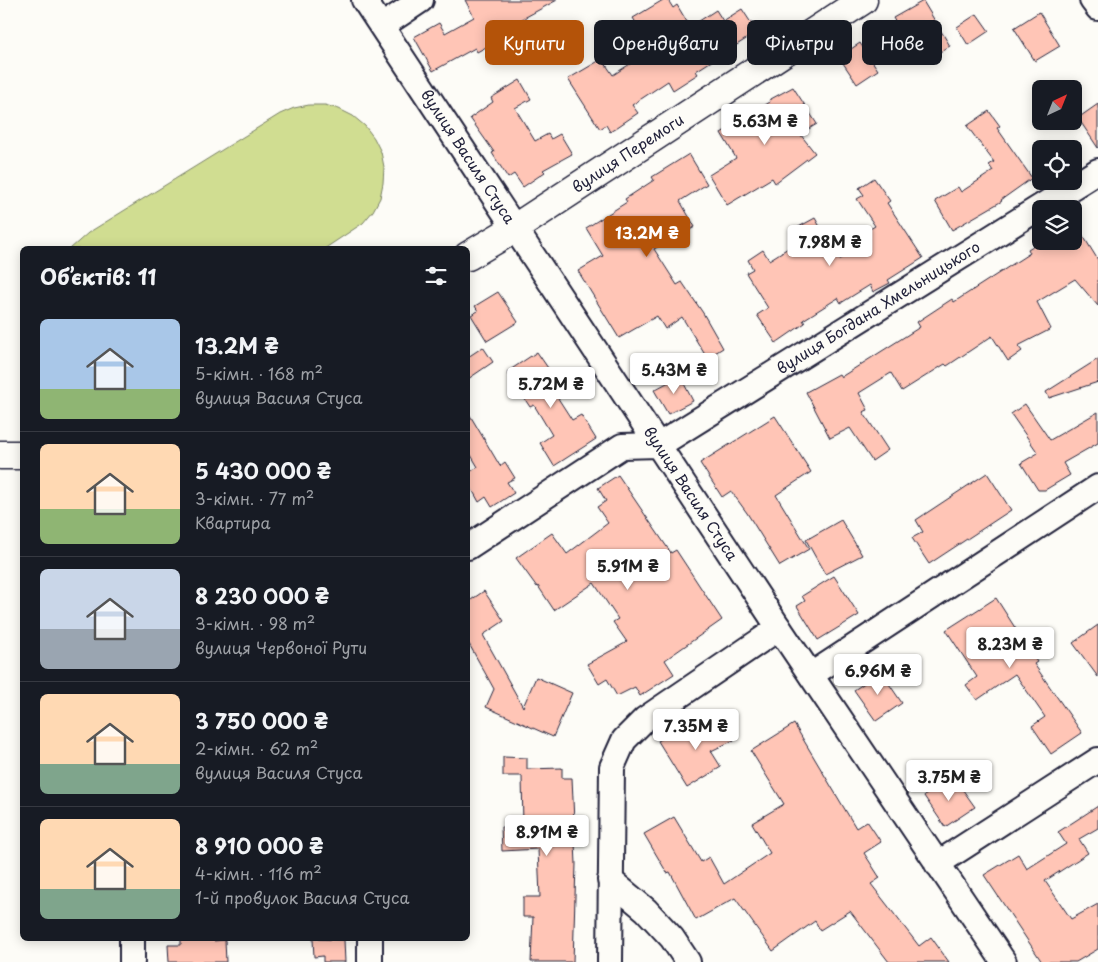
<!DOCTYPE html>
<html lang="uk">
<head>
<meta charset="utf-8">
<style>
	body { margin:0; font-family:"Playpen Sans",sans-serif; background:#242831; color:#f1f3f6; height:100vh; display:flex; flex-direction:column; font-size:19px; white-space:nowrap }
	* { box-sizing:border-box; margin:0 }
	p { font-size:16px; color:#9ea1a6 }
	.icon { flex:none; width:28px; height:28px; fill:none; stroke:currentColor; stroke-width:2; stroke-linecap:round; stroke-linejoin:round }
	.map { position:relative; flex:1; overflow:hidden }
	.drawer { position:absolute; left:20px; top:246px; width:450px; height:695px; display:flex; flex-direction:column; background:#171b24; border-radius:8px; box-shadow:0 2px 12px #0003 }
	.drawer>* { flex:none }
	.top-card { position:absolute; left:485px; top:20px; width:475px; height:45px; display:flex; gap:10px }
	.needle { width:32px; rotate:43deg }
	.fabs { position:absolute; left:1032px; top:80px; display:grid; gap:10px }
	.fabs a { display:grid; place-items:center; width:50px; height:50px; border-radius:8px; background:#171b24; box-shadow:0 2px 12px #0003; font-size:25px }
	.price { position:absolute; translate:-50% -42px; padding:0 11px; border-radius:5px; background:#fff; color:#222; font-size:16px; line-height:32px; filter:drop-shadow(0 1px 2px #0008) }
	.price::after { content:''; position:absolute; left:50%; top:30px; width:15px; height:11px; margin-left:-8px; background:inherit; clip-path:polygon(0 0,100% 0,50% 100%) }
	.price.current { background:#b45309; color:#fff }
	ul { padding:0; list-style:none }
	li { display:flex; align-items:center; gap:15px; height:125px; padding:0 20px }
	li+li { border-top:1px solid #363941 }
	li span { display:grid; place-items:center; flex:none; width:140px; height:100px; border-radius:8px; color:#555 }
	li>.icon { margin-inline-start:auto }
	span .icon { width:60px; height:60px; fill:#fffc; stroke-width:1 }
	li b { font-size:21px }
	h2 { display:flex; justify-content:space-between; align-items:center; height:60px; padding:0 20px; font-size:21px }
	.pill { padding:0 18px; border-radius:8px; background:#171b24; box-shadow:0 2px 12px #0003; font-size:18px; line-height:45px }
	.pill.current { background:#b45309; color:#fff }
	.map>svg:first-child { display:block }
	.green { fill:#d0dd91; stroke:#798066 }
	.building { fill:#ffc5b6; stroke:#22223b }
	.lines { fill:none; stroke-linecap:round; stroke-linejoin:round }
	.minor-casing { stroke:#22223b; stroke-width:28 }
	.tertiary-casing { stroke:#22223b; stroke-width:31 }
	.minor { stroke:#fdfcf7; stroke-width:24 }
	.tertiary { stroke:#fdfcf7; stroke-width:28 }
	.labels { text-anchor:middle; stroke-width:5; stroke-linejoin:round; paint-order:stroke }
	.street-label { font-size:15px; fill:#22223b; stroke:#fdfcf7 }
</style>
</head>
<body>
<div class="map">
<svg width="1098" height="962" viewBox="0 0 1098 962">
	<rect width="100%" height="100%" fill="#fdfcf7"/>
	<filter id="ink" filterUnits="userSpaceOnUse"><feTurbulence type="fractalNoise" baseFrequency=".02" numOctaves="2"/><feDisplacementMap in="SourceGraphic" scale="10" xChannelSelector="R" yChannelSelector="G"/><feConvolveMatrix kernelMatrix="1 2 1 2 8 2 1 2 1" color-interpolation-filters="sRGB"/></filter>
	<g filter="url(#ink)">
		<polygon class="green" points="309,105 325,105 339,109 353,116 365,126 374,138 381,152 384,167 383,183 380,198 373,211 363,223 324,249 70,249 88,233 280,114 294,108"/>
		<g class="building">
			<polygon points="465,0 557,0 493,35 497,41 477,52 475,48 433,71 414,37 439,23 445,33 474,17"/>
			<polygon points="663,0 668,0 673,8 677,5 690,27 716,10 723,21 742,9 757,32 696,71 698,74 673,90 668,81 632,105 638,113 610,132 606,125 600,129 568,79 602,59 613,75 647,53 633,30 638,26 633,18"/>
			<polygon points="923,1 950,46 933,56 915,29 904,36 893,18"/>
			<polygon points="1039,12 1060,46 1035,61 1014,28"/>
			<polygon points="977,14 989,31 968,45 957,27"/>
			<polygon points="860,43 878,70 857,84 839,57"/>
			<polygon points="520,80 531,99 515,108 535,141 548,134 551,139 560,134 572,154 543,170 545,172 523,187 514,174 508,178 492,153 494,152 470,118 493,102 491,98"/>
			<polygon points="793,87 817,124 800,134 815,153 775,183 772,178 727,205 709,175 736,158 721,133 770,102 769,100"/>
			<polygon points="1098,104 1098,148 1078,118"/>
			<polygon points="989,111 1000,126 997,128 1032,178 1001,200 1002,201 952,230 935,201 958,187 961,192 993,171 989,165 994,162 967,126"/>
			<polygon points="689,154 707,184 680,201 695,227 654,249 677,285 682,282 703,313 723,348 707,358 682,317 665,329 657,316 619,338 578,271 603,256 586,228 627,202 625,199 654,180 652,177"/>
			<polygon points="874,178 890,201 887,203 923,258 888,280 890,283 873,292 870,285 841,303 838,298 803,320 805,323 776,343 757,315 768,308 746,273 753,269 748,260 763,250 769,260 801,240 795,229 815,218 839,260 870,240 865,232 875,226 857,199 864,195 859,188"/>
			<polygon points="1074,221 1098,260 1098,306 1075,279 1037,302 1051,329 1018,346 1022,351 1008,361 992,336 947,366 945,364 902,391 891,373 859,393 868,410 863,412 888,450 872,461 850,428 830,438 806,392 839,374 841,377 920,327 917,322 952,299 954,302 1030,253 1028,249 1041,241 1074,241"/>
			<polygon points="498,292 518,322 487,341 471,315 478,311 475,306"/>
			<polygon points="483,347 493,362 468,379 468,357"/>
			<polygon points="537,352 561,387 554,392 572,420 581,415 596,439 554,466 540,443 552,435 534,405 530,407 507,372"/>
			<polygon points="1098,359 1098,382 1049,398 1046,392"/>
			<polygon points="680,376 693,401 668,414 654,390"/>
			<polygon points="1025,404 1050,440 1098,412 1098,443 1063,463 1070,475 1045,490 1038,490 1021,463 1038,453 1011,414"/>
			<polygon points="468,412 500,466 505,462 515,478 507,482 514,493 492,507 486,497 479,502 468,482 468,473 478,467 468,450"/>
			<polygon points="775,416 811,472 776,495 809,549 780,566 747,513 731,491 722,497 700,463"/>
			<polygon points="987,473 1011,510 929,564 912,538 923,532 916,520"/>
			<polygon points="618,475 671,553 676,550 722,620 665,660 674,674 640,696 635,687 617,696 607,679 599,684 587,664 627,642 613,622 618,619 594,583 554,610 538,586 537,587 516,558 552,533 567,554 608,523 597,507 606,501 598,488"/>
			<polygon points="841,520 862,555 825,574 806,540"/>
			<polygon points="834,576 859,615 818,640 797,606 805,601 802,596"/>
			<polygon points="484,591 504,621 483,635 523,707 536,677 572,693 553,737 486,707 494,689 469,644 468,645 468,602"/>
			<polygon points="996,598 1037,662 1034,664 1082,733 1051,754 1032,726 1045,717 1015,674 977,700 966,685 977,677 946,630"/>
			<polygon points="1098,625 1098,677 1073,643"/>
			<polygon points="881,672 902,703 876,721 854,690"/>
			<polygon points="724,720 734,740 711,751 721,767 687,788 658,741 682,727 688,737"/>
			<polygon points="794,724 856,828 867,821 881,842 864,853 880,878 871,884 919,946 931,937 949,962 889,962 850,911 820,930 815,921 773,951 735,898 696,920 670,872 667,873 644,834 674,817 701,862 709,857 724,884 770,853 752,823 784,804 751,751"/>
			<polygon points="503,757 527,758 527,769 562,768 562,778 572,778 576,864 573,962 531,962 533,917 523,917 523,897 540,897 538,849 502,851 501,827 523,826 522,776 503,776"/>
			<polygon points="953,776 975,807 945,827 924,796"/>
			<polygon points="1098,806 1098,828 1079,839 1088,853 1045,881 1071,919 1098,904 1098,949 1076,962 1042,962 984,875 1018,854 1027,869 1066,844 1058,832"/>
			<polygon points="181,939 214,939 214,941 225,940 226,962 169,962 168,945 181,945"/>
			<polygon points="313,939 344,940 345,962 323,962 323,956 314,957"/>
		</g>
		<g class="lines">
			<defs>
				<g id="minor">
					<path id="s1" d="M364,0L779,628L1004,962"/>
					<polyline points="1092,0 1098,8"/>
					<polyline points="382,26 421,0"/>
					<path id="s2" d="M468,547L622,446L659,445L1098,171"/>
					<polyline points="811,675 1098,487"/>
					<polyline points="937,864 1098,760"/>
					<polyline points="610,880 646,910 672,938 688,962"/>
					<polyline points="132,939 132,962"/>
					<polyline points="370,962 370,939"/>
					<polyline points="610,962 612,767 624,740 645,719 779,628"/>
				</g>
				<g id="tertiary">
					<path id="s3" d="M468,256L515,228L863,0"/>
					<polyline points="0,455 22,455"/>
				</g>
			</defs>
			<use href="#minor" class="minor-casing"/>
			<use href="#tertiary" class="tertiary-casing"/>
			<use href="#minor" class="minor"/>
			<use href="#tertiary" class="tertiary"/>
		</g>
	</g>
	<g class="labels">
		<g class="street-label">
			<text dy="5" stroke="none"><textPath href="#s3" startOffset="190">вулиця Перемоги</textPath></text>
			<text dy="5" stroke="none"><textPath href="#s1" startOffset="188">вулиця Василя Стуса</textPath></text>
			<text dy="5" stroke="none"><textPath href="#s2" startOffset="480">вулиця Богдана Хмельницького</textPath></text>
			<text dy="5" stroke="none"><textPath href="#s1" startOffset="592">вулиця Василя Стуса</textPath></text>
		</g>
	</g>
</svg>
<div class="fabs">
<a><svg class="needle" viewBox="-14 -14 28 28"><path d="M0-13l5 13h-10z" fill="#e53935"/><path d="M0 13l5-13h-10z" fill="#9ea1a6"/></svg></a>
<a><svg class="icon" aria-label="locate" viewBox="0 0 24 24"><circle cx="12" cy="12" r="6"/><path d="M12 2v4M12 18v4M2 12h4M18 12h4"/></svg></a>
<a><svg class="icon" aria-label="layers" viewBox="0 0 24 24"><path d="M12 4l9 5-9 5-9-5zM3 14l9 5 9-5"/></svg></a>
</div>
<b class="price" style="left:765px;top:146px">5.63M ₴</b>
<b class="price current" style="left:647px;top:258px">13.2M ₴</b>
<b class="price" style="left:830px;top:267px">7.98M ₴</b>
<b class="price" style="left:674px;top:395px">5.43M ₴</b>
<b class="price" style="left:551px;top:409px">5.72M ₴</b>
<b class="price" style="left:628px;top:591px">5.91M ₴</b>
<b class="price" style="left:1010px;top:669px">8.23M ₴</b>
<b class="price" style="left:878px;top:696px">6.96M ₴</b>
<b class="price" style="left:696px;top:751px">7.35M ₴</b>
<b class="price" style="left:949px;top:802px">3.75M ₴</b>
<b class="price" style="left:547px;top:857px">8.91M ₴</b>
<div class="top-card">
<a class="pill current">Купити</a>
<a class="pill">Орендувати</a>
<a class="pill">Фільтри</a>
<a class="pill">Нове</a>
</div>
<section class="drawer">
<h2>Об’єктів: 11<svg class="icon" aria-label="filters" viewBox="0 0 24 24"><path d="M4 7h16M4 17h16"/><circle cx="9" cy="7" r="2"/><circle cx="15" cy="17" r="2"/></svg></h2>
<ul>
<li><span style="background:linear-gradient(#a9c7e8 70%,#8fb573 0)"><svg class="icon" aria-label="home" viewBox="0 0 24 24"><path d="M3 11l9-7 9 7M6 9v11h12V9"/></svg></span><div><b>13.2M ₴</b><p>5-кімн. · 168 m²</p><p>вулиця Василя Стуса</p></div></li>
<li><span style="background:linear-gradient(#ffd9b3 65%,#8fb573 0)"><svg class="icon" aria-label="home" viewBox="0 0 24 24"><path d="M3 11l9-7 9 7M6 9v11h12V9"/></svg></span><div><b>5 430 000 ₴</b><p>3-кімн. · 77 m²</p><p>Квартира</p></div></li>
<li><span style="background:linear-gradient(#c9d6e8 60%,#9aa5b1 0)"><svg class="icon" aria-label="home" viewBox="0 0 24 24"><path d="M3 11l9-7 9 7M6 9v11h12V9"/></svg></span><div><b>8 230 000 ₴</b><p>3-кімн. · 98 m²</p><p>вулиця Червоної Рути</p></div></li>
<li><span style="background:linear-gradient(#ffd9b3 70%,#7fa58c 0)"><svg class="icon" aria-label="home" viewBox="0 0 24 24"><path d="M3 11l9-7 9 7M6 9v11h12V9"/></svg></span><div><b>3 750 000 ₴</b><p>2-кімн. · 62 m²</p><p>вулиця Василя Стуса</p></div></li>
<li><span style="background:linear-gradient(#ffd9b3 70%,#7fa58c 0)"><svg class="icon" aria-label="home" viewBox="0 0 24 24"><path d="M3 11l9-7 9 7M6 9v11h12V9"/></svg></span><div><b>8 910 000 ₴</b><p>4-кімн. · 116 m²</p><p>1-й провулок Василя Стуса</p></div></li>
</ul>
</section>
</div>
</body>
</html>
